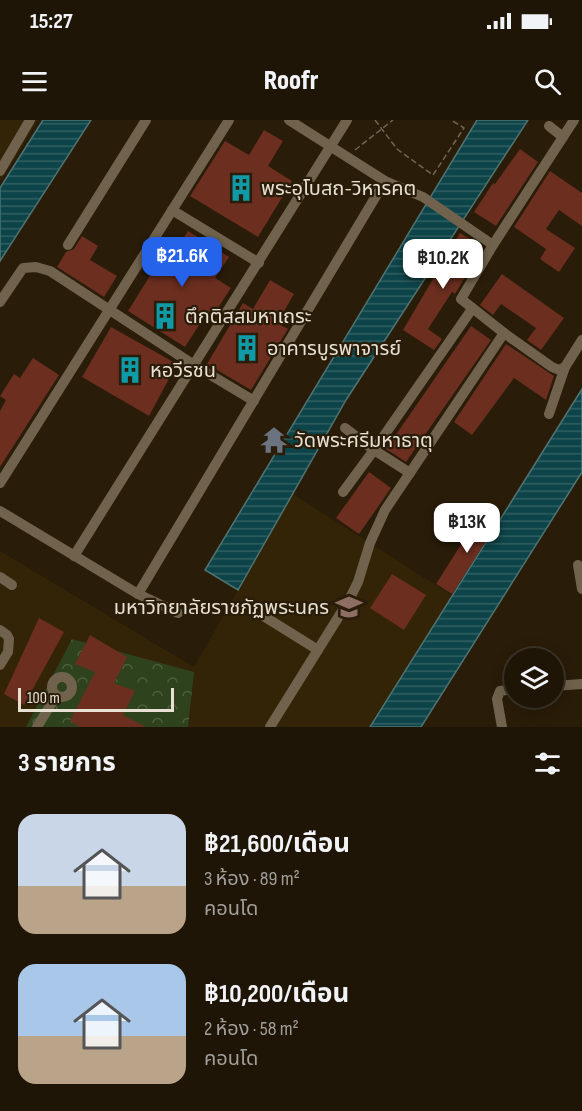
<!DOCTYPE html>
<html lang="th">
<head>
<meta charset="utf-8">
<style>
	body { margin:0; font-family:"Sofia Sans Condensed","Noto Sans Thai",sans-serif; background:#271e10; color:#f1f3f6; height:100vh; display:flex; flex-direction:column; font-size:22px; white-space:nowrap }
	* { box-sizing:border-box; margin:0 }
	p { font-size:20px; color:#a19f9b }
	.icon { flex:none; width:33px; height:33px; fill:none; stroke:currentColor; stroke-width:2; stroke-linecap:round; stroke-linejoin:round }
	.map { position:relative; height:607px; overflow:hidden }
	.sheet { display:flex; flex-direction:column; background:#1f1506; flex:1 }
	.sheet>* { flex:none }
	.fabs { position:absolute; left:504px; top:528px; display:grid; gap:12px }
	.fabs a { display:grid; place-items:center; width:60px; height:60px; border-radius:50%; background:#1f1506; box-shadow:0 3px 15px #0003,0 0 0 2px #3c3428; font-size:30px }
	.scale { position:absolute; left:18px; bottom:15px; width:156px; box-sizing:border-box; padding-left:6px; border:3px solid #e8e0d3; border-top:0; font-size:16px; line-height:21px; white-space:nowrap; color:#e8e0d3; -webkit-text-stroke:4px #291c08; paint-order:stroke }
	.price { position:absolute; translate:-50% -51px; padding:0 14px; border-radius:12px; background:#fff; color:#222; font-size:20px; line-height:39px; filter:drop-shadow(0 2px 3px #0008) }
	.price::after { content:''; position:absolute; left:50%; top:36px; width:18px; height:14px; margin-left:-9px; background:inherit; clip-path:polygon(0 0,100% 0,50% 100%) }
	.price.current { background:#2563eb; color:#fff }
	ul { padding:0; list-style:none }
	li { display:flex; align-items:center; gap:18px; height:150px; padding:0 18px }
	li span { display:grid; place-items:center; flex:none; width:168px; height:120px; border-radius:18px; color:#555 }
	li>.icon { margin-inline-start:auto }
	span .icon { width:72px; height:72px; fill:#fffc; stroke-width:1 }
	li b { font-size:26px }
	h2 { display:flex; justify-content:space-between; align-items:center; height:72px; padding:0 18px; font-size:26px }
	.status { display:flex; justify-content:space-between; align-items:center; height:42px; padding:0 30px; background:#1f1506; direction:ltr }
	.status svg { height:16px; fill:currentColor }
	header { display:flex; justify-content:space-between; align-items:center; height:78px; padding:0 18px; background:#1f1506; font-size:27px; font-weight:800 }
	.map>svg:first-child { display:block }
	.built { fill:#332307 }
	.park { fill:url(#park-crowns) }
	.water { fill:url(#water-rules); stroke:#4f7372; stroke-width:1.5 }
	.building { fill:#6b2e1f }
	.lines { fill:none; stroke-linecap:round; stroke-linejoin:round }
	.path { stroke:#706554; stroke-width:1.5; stroke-dasharray:6 3; stroke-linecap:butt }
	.minor { stroke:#70624c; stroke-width:10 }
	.labels { text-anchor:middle; stroke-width:4.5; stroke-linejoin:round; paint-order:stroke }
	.poi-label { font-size:20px; fill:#e8e0d3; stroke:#291c08; text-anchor:start }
</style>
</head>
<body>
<div class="status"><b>15:27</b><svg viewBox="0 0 49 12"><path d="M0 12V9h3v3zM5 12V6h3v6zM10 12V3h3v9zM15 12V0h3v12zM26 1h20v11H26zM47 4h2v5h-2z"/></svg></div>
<header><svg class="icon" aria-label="menu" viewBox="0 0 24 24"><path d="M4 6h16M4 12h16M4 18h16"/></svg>Roofr<svg class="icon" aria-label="search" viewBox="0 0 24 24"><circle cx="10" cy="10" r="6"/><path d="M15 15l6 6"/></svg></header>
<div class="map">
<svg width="582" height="607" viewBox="0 0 582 607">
	<defs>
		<pattern id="park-crowns" width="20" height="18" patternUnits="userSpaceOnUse" patternTransform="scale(1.5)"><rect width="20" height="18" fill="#2e431d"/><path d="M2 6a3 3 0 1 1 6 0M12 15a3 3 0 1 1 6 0" fill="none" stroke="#4c5e3d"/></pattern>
		<pattern id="water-rules" width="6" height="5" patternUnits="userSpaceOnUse" patternTransform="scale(1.5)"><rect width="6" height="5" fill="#0d4449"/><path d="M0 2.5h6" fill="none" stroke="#305f62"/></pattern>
	</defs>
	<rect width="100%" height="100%" fill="#291c08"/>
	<g class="built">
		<polygon points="0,0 38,0 0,62"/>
		<polygon points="293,374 489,499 421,607 0,607 0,431 194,547"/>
	</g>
	<polygon class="park" points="72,519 194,552 188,607 26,607"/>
	<g class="water">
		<polygon points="43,0 91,0 0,141 0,68"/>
		<polygon points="477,0 528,0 346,280 238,470 205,450"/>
		<polygon points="582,269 582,352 421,607 370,607"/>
	</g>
	<g class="building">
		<polygon points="264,10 283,21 268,46 292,61 258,117 190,76 225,21 249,35"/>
		<polygon points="520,29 538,42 496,106 474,92 493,63 495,64"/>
		<polygon points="550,51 582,73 582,106 559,90 546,109 575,128 559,152 540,139 546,129 514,107"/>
		<polygon points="188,111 229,137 215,158 231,168 214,194 208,191 185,227 128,191 151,154 144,150 161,123 174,132"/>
		<polygon points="460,113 483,127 455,174 452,172 428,209 442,219 434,230 403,210"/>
		<polygon points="82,116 98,126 90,140 117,156 104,177 57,147 66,132 74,129"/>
		<polygon points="502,154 564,198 541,230 527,220 536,208 501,184 493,195 480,185"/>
		<polygon points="270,160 294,174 277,203 288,209 251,270 207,244 243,183 253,189"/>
		<polygon points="471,206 491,220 406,342 386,329"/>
		<polygon points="111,207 177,244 149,296 82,257"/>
		<polygon points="506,224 554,256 546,280 514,258 472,315 454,302"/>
		<polygon points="33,238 59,255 0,347 0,291 6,280 0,276 14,254 20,258"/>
		<polygon points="369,352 391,368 359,414 336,398"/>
		<polygon points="481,393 497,404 452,474 436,464"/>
		<polygon points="392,454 426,475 404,510 370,488"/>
		<polygon points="39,498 64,512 24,585 4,574"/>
		<polygon points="90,515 127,537 114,563 135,571 123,595 146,607 80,607 70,601 95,552 75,544"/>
	</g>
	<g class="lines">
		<g class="path">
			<polyline points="375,0 397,29 433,55 464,8 451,0"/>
			<polyline points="355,30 393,0"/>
		</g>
		<g class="minor">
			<polyline points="289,0 385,61 423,77 493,125"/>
			<polyline points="574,0 493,125 461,179 504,213 552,247 559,250 565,247 582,220"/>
			<polyline points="549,6 563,17"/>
			<polyline points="0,51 30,0"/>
			<polyline points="172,90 259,143"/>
			<polyline points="68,125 146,0"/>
			<polyline points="0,182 23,148 36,147 50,151 194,245 254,281"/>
			<polyline points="549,294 565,247"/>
			<polyline points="410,353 374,330 472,189"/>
			<polyline points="0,363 229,0"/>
			<polyline points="343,372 374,330 345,308"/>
			<polyline points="0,391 138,474 178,493"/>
			<polyline points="74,436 347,0"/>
			<polyline points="578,445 582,469"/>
			<polyline points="0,457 12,465"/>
			<polyline points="138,474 385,61"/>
			<polyline points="265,497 318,530"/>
			<polyline points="0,510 7,515 9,519 8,532 0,545"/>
			<circle cx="62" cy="567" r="10"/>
			<polyline points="554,566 582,564"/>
			<polyline points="37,607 56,576"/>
			<polyline points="270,607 349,480 358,462 370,423 385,390 504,213"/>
			<polyline points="502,607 497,579 500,571 514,569"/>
		</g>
	</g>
	<defs>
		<symbol id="building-bare" viewBox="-9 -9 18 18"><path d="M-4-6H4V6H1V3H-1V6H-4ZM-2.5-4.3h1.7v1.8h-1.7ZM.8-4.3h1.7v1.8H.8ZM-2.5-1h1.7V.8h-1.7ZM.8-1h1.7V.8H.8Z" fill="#0f9aa8" stroke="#291c08" stroke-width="2.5" paint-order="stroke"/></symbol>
		<symbol id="temple-bare" viewBox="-9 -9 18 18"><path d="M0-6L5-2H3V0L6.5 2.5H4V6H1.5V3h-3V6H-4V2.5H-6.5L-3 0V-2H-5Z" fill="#6b7280" stroke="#291c08" stroke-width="2.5" paint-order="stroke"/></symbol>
		<symbol id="university-bare" viewBox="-9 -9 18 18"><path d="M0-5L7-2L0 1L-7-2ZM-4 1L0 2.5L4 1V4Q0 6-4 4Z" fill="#8d6e63" stroke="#291c08" stroke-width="2.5" paint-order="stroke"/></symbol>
	</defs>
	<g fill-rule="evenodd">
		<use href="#building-bare" x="222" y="49" width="38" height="38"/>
		<use href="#building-bare" x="146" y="177" width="38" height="38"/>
		<use href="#building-bare" x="228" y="209" width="38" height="38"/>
		<use href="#building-bare" x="111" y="231" width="38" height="38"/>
		<use href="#temple-bare" x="255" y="301" width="38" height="38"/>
		<use href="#university-bare" x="330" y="468" width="38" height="38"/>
	</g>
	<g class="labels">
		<g class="poi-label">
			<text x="261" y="75">พระอุโบสถ-วิหารคต</text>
			<text x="185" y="203">ตึกติสสมหาเถระ</text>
			<text x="267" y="235">อาคารบูรพาจารย์</text>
			<text x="150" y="257">หอวีรชน</text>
			<text x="294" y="327">วัดพระศรีมหาธาตุ</text>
			<text x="329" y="494" text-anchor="end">มหาวิทยาลัยราชภัฏพระนคร</text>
		</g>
	</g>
</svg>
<div class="fabs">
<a><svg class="icon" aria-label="layers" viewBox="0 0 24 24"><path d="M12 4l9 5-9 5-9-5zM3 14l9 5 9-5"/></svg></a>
</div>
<div class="scale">100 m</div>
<b class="price current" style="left:182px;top:168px">฿21.6K</b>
<b class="price" style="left:443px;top:170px">฿10.2K</b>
<b class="price" style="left:467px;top:434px">฿13K</b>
</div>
<section class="sheet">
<h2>3 รายการ<svg class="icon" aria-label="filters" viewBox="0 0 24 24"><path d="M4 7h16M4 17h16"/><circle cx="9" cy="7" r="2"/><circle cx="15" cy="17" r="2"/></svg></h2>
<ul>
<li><span style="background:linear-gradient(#c9d6e8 60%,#b9a48a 0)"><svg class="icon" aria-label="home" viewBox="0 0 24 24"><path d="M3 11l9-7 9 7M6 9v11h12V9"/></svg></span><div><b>฿21,600/เดือน</b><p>3 ห้อง · 89 m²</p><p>คอนโด</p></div></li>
<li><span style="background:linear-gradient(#a9c7e8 60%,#b9a48a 0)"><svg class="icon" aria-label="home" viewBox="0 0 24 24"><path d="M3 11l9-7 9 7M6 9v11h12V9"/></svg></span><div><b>฿10,200/เดือน</b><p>2 ห้อง · 58 m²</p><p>คอนโด</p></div></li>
</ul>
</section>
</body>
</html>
